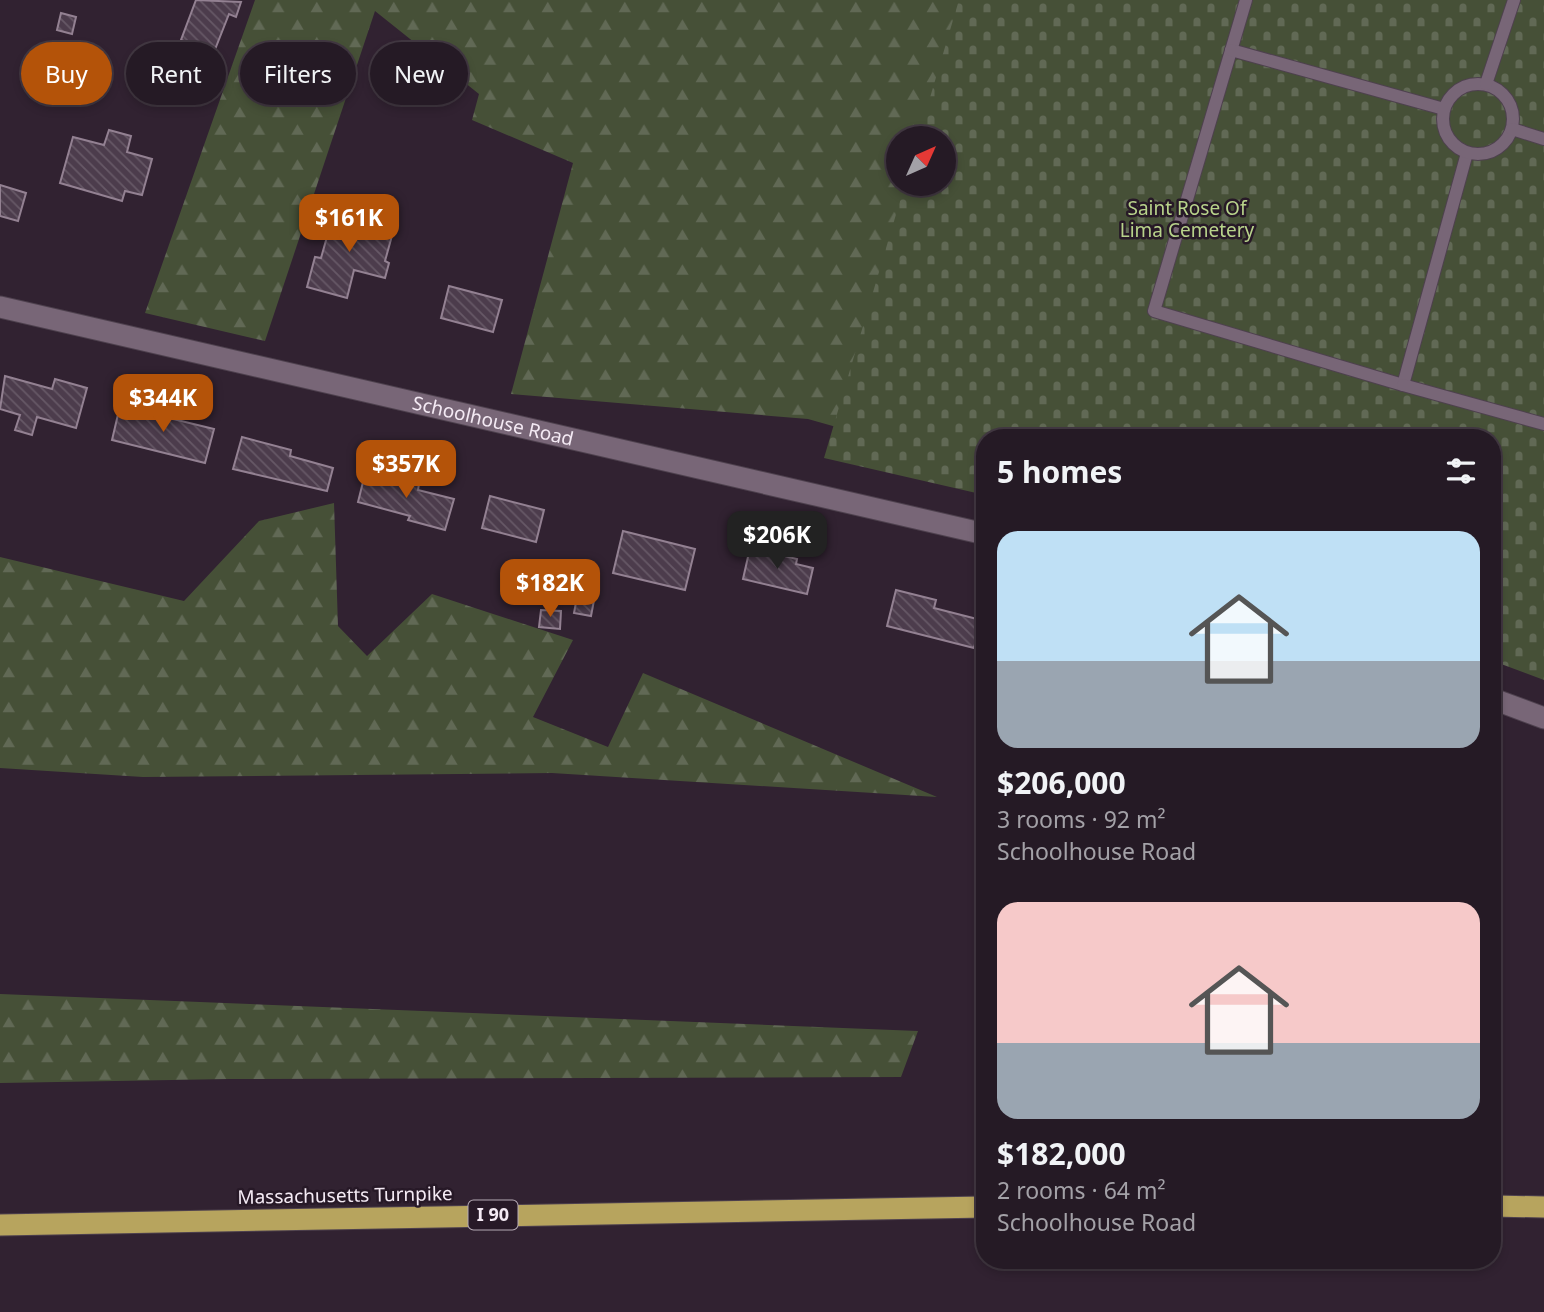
<!DOCTYPE html>
<html lang="en">
<head>
<meta charset="utf-8">
<style>
	body { margin:0; font-family:"Noto Sans",sans-serif; background:#2d232d; color:#f1f3f6; height:100vh; display:flex; flex-direction:column; font-size:26px; white-space:nowrap }
	* { box-sizing:border-box; margin:0 }
	p { font-size:23px; color:#a3a1a7 }
	.icon { flex:none; width:38px; height:38px; fill:none; stroke:currentColor; stroke-width:2; stroke-linecap:round; stroke-linejoin:round }
	.map { position:relative; flex:1; overflow:hidden }
	.sheet { position:absolute; left:976px; top:429px; width:525px; height:840px; display:flex; flex-direction:column; background:#251a25; border-radius:28px; box-shadow:0 4px 10px #0003,0 0 0 2px #423842 }
	.sheet>* { flex:none }
	.guide { position:absolute; left:21px; top:42px; width:665px; height:63px; display:flex; gap:14px }
	.needle { width:46px; rotate:45deg }
	.fabs { position:absolute; left:886px; top:126px; display:grid; gap:14px }
	.fabs a { display:grid; place-items:center; width:70px; height:70px; border-radius:50%; background:#251a25; box-shadow:0 4px 10px #0003,0 0 0 2px #423842; font-size:35px }
	.price { position:absolute; translate:-50% -60px; padding:0 16px; border-radius:14px; background:#b45309; color:#fff; font-size:23px; line-height:46px; filter:drop-shadow(0 2px 4px #0008) }
	.price::after { content:''; position:absolute; left:50%; top:42px; width:21px; height:16px; margin-left:-10px; background:inherit; clip-path:polygon(0 0,100% 0,50% 100%) }
	.price.selected { background:#222; color:#fff }
	ul { padding:0; list-style:none }
	li { display:grid; align-content:center; gap:14px; height:371px; padding:0 21px }
	li span { display:grid; place-items:center; height:217px; border-radius:21px; color:#555 }
	li>.icon { margin-inline-start:auto }
	span .icon { width:126px; height:126px; fill:#fffc; stroke-width:1 }
	li b { font-size:30px }
	h2 { display:flex; justify-content:space-between; align-items:center; height:84px; padding:0 21px; font-size:30px }
	.chip { padding:0 24px; border-radius:32px; background:#251a25; box-shadow:0 4px 10px #0003,0 0 0 2px #423842; font-size:24px; line-height:63px }
	.chip.selected { background:#b45309; color:#fff }
	.map>svg:first-child { display:block }
	.forest { fill:url(#forest-firs); fill-rule:evenodd }
	.cemetery { fill:url(#cemetery-stones) }
	.building { fill:url(#building-back-hatch); stroke:#938192; stroke-width:2 }
	.lines { fill:none; stroke-linecap:round; stroke-linejoin:round }
	.lane-casing { stroke:#4e414e; stroke-width:14 }
	.street-casing { stroke:#4e414e; stroke-width:23 }
	.highway-casing { stroke:#4e414e; stroke-width:23 }
	.lane { stroke:#786677; stroke-width:12 }
	.street { stroke:#786677; stroke-width:21 }
	.highway { stroke:#b7a45e; stroke-width:21 }
	.labels { text-anchor:middle; stroke-width:5; stroke-linejoin:round; paint-order:stroke }
	.shield { fill:#271927; stroke:#b6abb6; stroke-width:2 }
	.shield-label { font-size:18px; font-weight:bold; fill:#f4eaf4 }
	.park-label { font-size:19px; fill:#b8d38b; stroke:#271927 }
	.street-label { font-size:19px; fill:#f4eaf4; stroke:#271927 }
</style>
</head>
<body>
<div class="map">
<svg width="1544" height="1312" viewBox="0 0 1544 1312">
	<defs>
		<pattern id="forest-firs" width="22" height="20" patternUnits="userSpaceOnUse" patternTransform="scale(1.75)"><rect width="22" height="20" fill="#465037"/><path d="M5 1l3.5 6h-7zM16 11l3.5 6h-7z" fill="#616955"/></pattern>
		<pattern id="cemetery-stones" width="16" height="16" patternUnits="userSpaceOnUse" patternTransform="scale(1.75)"><rect width="16" height="16" fill="#465037"/><path d="M2 7V4a2 2 0 0 1 4 0v3zM10 15v-3a2 2 0 0 1 4 0v3z" fill="#616955"/></pattern>
		<pattern id="building-back-hatch" width="6" height="6" patternUnits="userSpaceOnUse" patternTransform="scale(1.75)"><rect width="6" height="6" fill="#4c3c4c"/><path d="M-1 5l2 2M0 0l6 6M5-1l2 2" fill="none" stroke="#665866"/></pattern>
	</defs>
	<rect width="100%" height="100%" fill="#312231"/>
	<g class="forest">
		<path d="M255,0H1208L985,438V469L808,419L511,394L573,163L472,120L479,94L375,11L265,341L145,313ZM898,138H943V184H898Z"/>
		<polygon points="334,503 338,626 367,656 432,594 573,640 533,717 608,747 643,673 937,797 552,773 143,777 0,768 0,557 184,601 259,521"/>
		<polygon points="0,994 918,1031 901,1077 229,1079 0,1083"/>
	</g>
	<polygon class="cemetery" points="959,0 1544,0 1544,680 1493,661 1493,438 985,438 985,495 824,458 905,184 943,184 943,138 918,138"/>
	<g class="building">
		<polygon points="196,0 241,2 236,17 229,14 214,52 181,40"/>
		<polygon points="61,13 76,17 72,34 57,30"/>
		<polygon points="398,54 426,60 422,75 395,69"/>
		<polygon points="109,130 131,136 127,152 152,159 142,195 125,191 122,201 60,183 73,137 104,145"/>
		<polygon points="0,185 26,193 18,221 0,216"/>
		<polygon points="336,205 359,211 354,229 366,232 368,225 393,232 385,261 389,263 385,278 354,270 347,298 307,287 315,257 321,258"/>
		<polygon points="449,286 502,300 493,332 441,318"/>
		<polygon points="5,376 52,389 55,379 87,388 76,428 37,417 32,435 15,430 20,415 0,409"/>
		<polygon points="120,406 214,429 205,463 112,440"/>
		<polygon points="242,437 291,450 290,456 333,468 327,491 233,469"/>
		<polygon points="366,470 419,484 418,490 454,499 445,530 408,520 410,516 358,502"/>
		<polygon points="490,496 544,510 536,542 482,528"/>
		<polygon points="623,531 695,549 685,590 613,573"/>
		<polygon points="750,548 797,559 796,564 813,568 807,594 743,579"/>
		<polygon points="896,590 936,600 934,608 981,620 974,648 887,626"/>
		<polygon points="578,592 595,595 591,616 574,613"/>
		<polygon points="541,610 561,611 560,629 539,627"/>
	</g>
	<g class="lines">
		<defs>
			<g id="lane">
				<polyline points="1246,0 1154,311 1403,385 1467,153"/>
				<polyline points="1231,50 1444,109"/>
				<circle cx="1478" cy="119" r="35"/>
				<polyline points="1486,84 1514,0"/>
				<polyline points="1512,129 1544,139"/>
				<polyline points="1403,385 1544,424"/>
			</g>
			<g id="street">
				<path id="s1" d="M0,307L985,534"/>
				<polyline points="1493,699 1544,718"/>
			</g>
			<g id="highway">
				<polyline points="1493,1206 1544,1207"/>
				<polyline points="0,1225 985,1207"/>
			</g>
		</defs>
		<use href="#lane" class="lane-casing"/>
		<use href="#street" class="street-casing"/>
		<use href="#highway" class="highway-casing"/>
		<use href="#lane" class="lane"/>
		<use href="#street" class="street"/>
		<use href="#highway" class="highway"/>
	</g>
	<g class="labels">
		<rect class="shield" x="468.5" y="1200.5" width="49" height="29" rx="5"/>
		<g class="shield-label">
			<text x="493" y="1221">I 90</text>
		</g>
		<g class="park-label">
			<text x="1187" y="215">Saint Rose Of<tspan x="1187" dy="22">Lima Cemetery</tspan></text>
		</g>
		<g class="street-label">
			<text dy="7" stroke="none"><textPath href="#s1" startOffset="506">Schoolhouse Road</textPath></text>
			<text transform="translate(345 1195) rotate(-1)" y="7">Massachusetts Turnpike</text>
		</g>
	</g>
</svg>
<div class="fabs">
<a><svg class="needle" viewBox="-14 -14 28 28"><path d="M0-13l5 13h-10z" fill="#e53935"/><path d="M0 13l5-13h-10z" fill="#a3a1a7"/></svg></a>
</div>
<b class="price" style="left:349px;top:254px">$161K</b>
<b class="price" style="left:163px;top:434px">$344K</b>
<b class="price" style="left:406px;top:500px">$357K</b>
<b class="price selected" style="left:777px;top:571px">$206K</b>
<b class="price" style="left:550px;top:619px">$182K</b>
<div class="guide">
<a class="chip selected">Buy</a>
<a class="chip">Rent</a>
<a class="chip">Filters</a>
<a class="chip">New</a>
</div>
<section class="sheet">
<h2>5 homes<svg class="icon" aria-label="filters" viewBox="0 0 24 24"><path d="M4 7h16M4 17h16"/><circle cx="9" cy="7" r="2"/><circle cx="15" cy="17" r="2"/></svg></h2>
<ul>
<li><span style="background:linear-gradient(#bfe0f5 60%,#9aa5b1 0)"><svg class="icon" aria-label="home" viewBox="0 0 24 24"><path d="M3 11l9-7 9 7M6 9v11h12V9"/></svg></span><div><b>$206,000</b><p>3 rooms · 92 m²</p><p>Schoolhouse Road</p></div></li>
<li><span style="background:linear-gradient(#f6c9c9 65%,#9aa5b1 0)"><svg class="icon" aria-label="home" viewBox="0 0 24 24"><path d="M3 11l9-7 9 7M6 9v11h12V9"/></svg></span><div><b>$182,000</b><p>2 rooms · 64 m²</p><p>Schoolhouse Road</p></div></li>
</ul>
</section>
</div>
</body>
</html>
